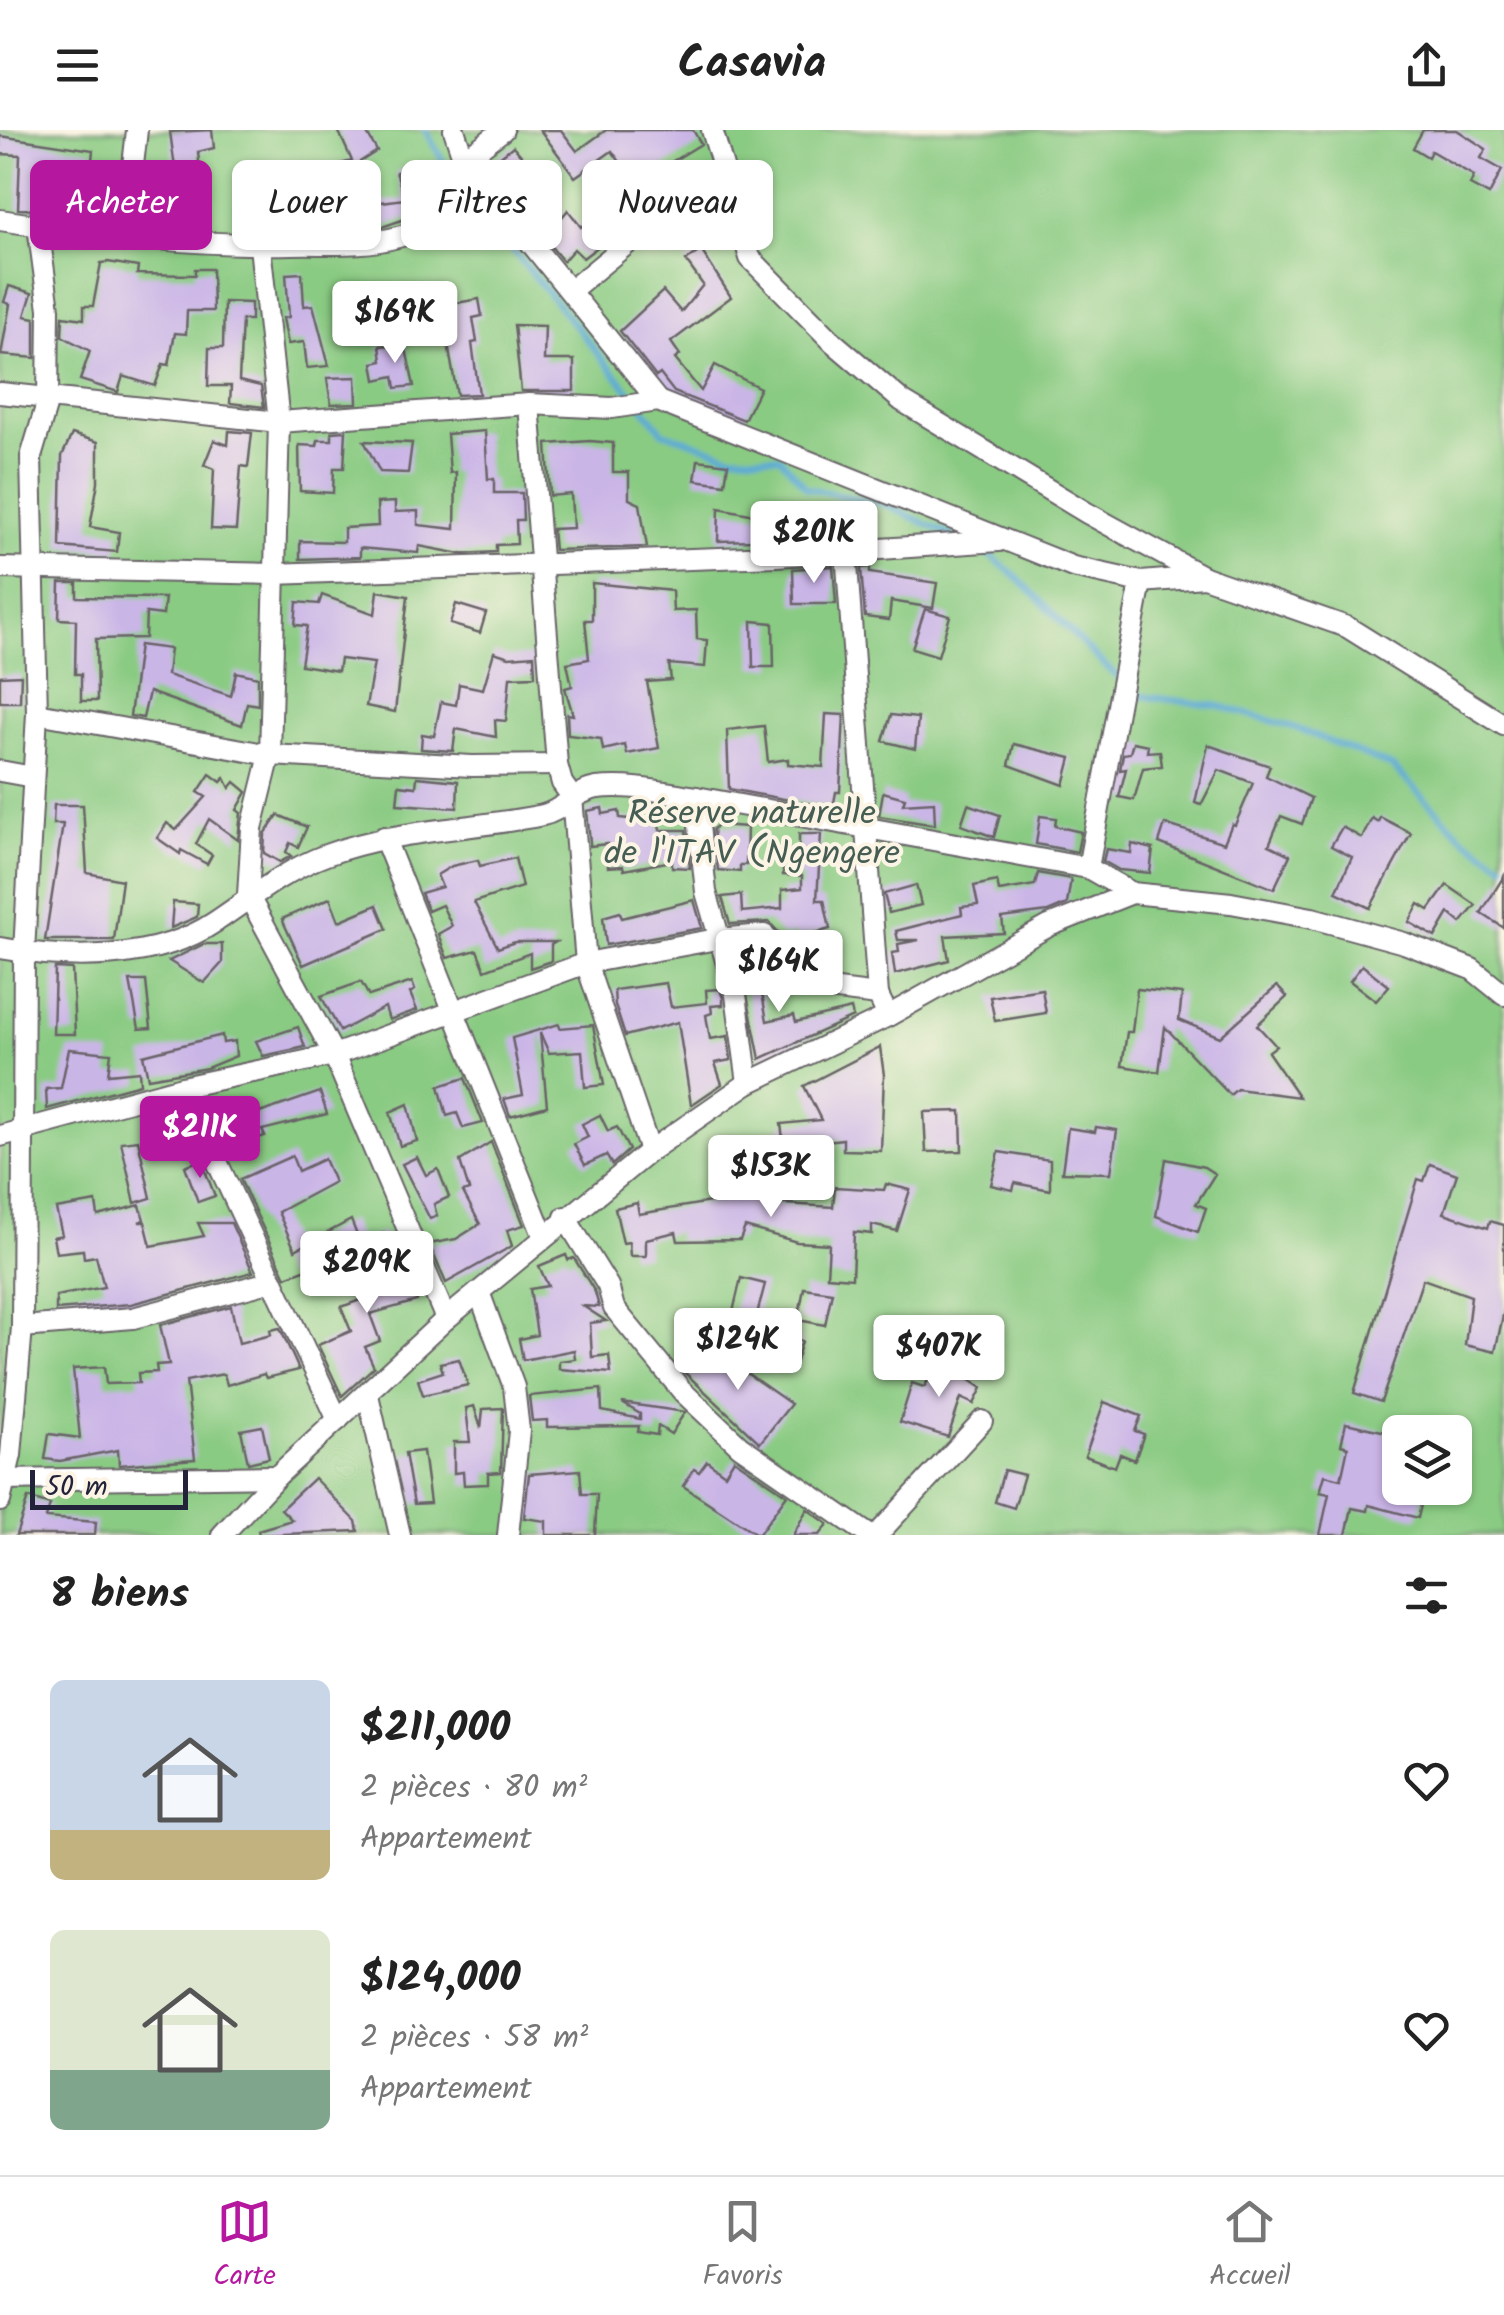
<!DOCTYPE html>
<html lang="fr">
<head>
<meta charset="utf-8">
<style>
	body { margin:0; font-family:Kalam,sans-serif; background:#f2f2f2; color:#222; height:100vh; display:flex; flex-direction:column; font-size:38px; white-space:nowrap }
	* { box-sizing:border-box; margin:0 }
	p { font-size:32px; color:#767676 }
	.icon { flex:none; width:55px; height:55px; fill:none; stroke:currentColor; stroke-width:2; stroke-linecap:round; stroke-linejoin:round }
	.map { position:relative; height:1405px; overflow:hidden }
	.side { display:flex; flex-direction:column; background:#fff; flex:1 }
	.side>* { flex:none }
	.top-card { position:absolute; left:30px; top:30px; width:1000px; height:90px; display:flex; gap:20px }
	.fabs { position:absolute; left:1382px; top:1285px; display:grid; gap:20px }
	.fabs a { display:grid; place-items:center; width:90px; height:90px; border-radius:15px; background:#fff; box-shadow:0 2px 8px #0004; font-size:50px }
	.scale { position:absolute; left:30px; bottom:25px; width:158px; box-sizing:border-box; padding-left:10px; border:5px solid #22223b; border-top:0; font-size:28px; line-height:35px; white-space:nowrap; color:#22223b; -webkit-text-stroke:8px #fcf5e5; paint-order:stroke }
	.price { position:absolute; translate:-50% -85px; padding:0 22px; border-radius:10px; background:#fff; color:#222; font-size:32px; line-height:65px; filter:drop-shadow(0 2px 5px #0008) }
	.price::after { content:''; position:absolute; left:50%; top:60px; width:30px; height:22px; margin-left:-15px; background:inherit; clip-path:polygon(0 0,100% 0,50% 100%) }
	.price.current { background:#b5179e; color:#fff }
	ul { padding:0; list-style:none }
	li { display:flex; align-items:center; gap:30px; height:250px; padding:0 50px }
	li span { display:grid; place-items:center; flex:none; width:280px; height:200px; border-radius:15px; color:#555 }
	li>.icon { margin-inline-start:auto }
	span .icon { width:120px; height:120px; fill:#fffc; stroke-width:1 }
	li b { font-size:42px }
	h2 { display:flex; justify-content:space-between; align-items:center; height:120px; padding:0 50px; font-size:42px }
	.chip { padding:0 35px; border-radius:15px; background:#fff; box-shadow:0 2px 8px #0004; font-size:35px; line-height:90px }
	.chip.current { background:#b5179e; color:#fff }
	header { display:flex; justify-content:space-between; align-items:center; height:130px; padding:0 50px; background:#fff; font-size:45px; font-weight:700 }
	.tab-bar { display:flex; justify-content:space-around; align-items:center; height:140px; border-top:2px solid #e0e0e0; background:#fff; font-size:28px; color:#767676 }
	.tab-bar a { display:grid; justify-items:center; gap:5px }
	.tab-bar .current { color:#b5179e }
	.map>svg:first-child { display:block }
	.green { fill:#8acb83; stroke:#56765f; stroke-width:2.5; fill-rule:evenodd }
	.lines { fill:none; stroke-linecap:round; stroke-linejoin:round }
	.stream { stroke:#5daad6; stroke-width:6 }
	.building { fill:#cab5e7 }
	.minor-casing { stroke:#696468; stroke-width:24 }
	.minor { stroke:#fff; stroke-width:20 }
	.labels { text-anchor:middle; stroke-width:8; stroke-linejoin:round; paint-order:stroke }
	.park-label { font-size:35px; fill:#465d54; stroke:#fcf5e5 }
</style>
</head>
<body>
<header><svg class="icon" aria-label="menu" viewBox="0 0 24 24"><path d="M4 6h16M4 12h16M4 18h16"/></svg>Casavia<svg class="icon" aria-label="share" viewBox="0 0 24 24"><path d="M12 15V3M7 8l5-5 5 5M5 13v7h14v-7"/></svg></header>
<div class="map">
<svg width="1504" height="1405" viewBox="0 0 1504 1405">
	<rect width="100%" height="100%" fill="#fcf5e5"/>
	<filter id="ink" filterUnits="userSpaceOnUse"><feTurbulence type="fractalNoise" baseFrequency=".01" numOctaves="2"/><feDisplacementMap in="SourceGraphic" scale="20" xChannelSelector="R" yChannelSelector="G"/><feConvolveMatrix kernelMatrix="1 2 1 2 8 2 1 2 1" color-interpolation-filters="sRGB"/></filter>
	<filter id="wash" filterUnits="userSpaceOnUse"><feTurbulence type="fractalNoise" baseFrequency=".0048" numOctaves="4" result="noise"/><feDisplacementMap in="SourceGraphic" scale="40" xChannelSelector="R" yChannelSelector="G"/><feGaussianBlur stdDeviation="2.25" result="paint"/><feColorMatrix in="noise" values="0 0 0 0 0 0 0 0 0 0 0 0 0 0 0 0 0 1.4 0 .05"/><feComposite in="paint" operator="in"/></filter>
	<g filter="url(#wash)">
		<rect width="100%" height="100%" fill="#ecdebb"/>
		<path class="green" d="M0,0H1504V1405H0ZM1400,1302H1455V1358H1400Z"/>
		<g class="lines">
			<g class="stream">
				<polyline points="425,0 453,48 663,302 730,325 780,327 807,358 886,375 956,408"/>
				<path d="M977,417C1032,452 1068,506 1118,547"/>
				<polyline points="1128,555 1141,566 1219,576 1293,597 1393,637 1464,708 1504,735"/>
			</g>
		</g>
		<g id="blocks">
			<g class="building">
				<polygon points="212,0 214,18 198,22 201,51 177,52 170,2"/>
				<polygon points="338,0 365,0 377,21 355,35 365,74 405,69 396,42 421,33 442,76 382,97 319,100 306,43 352,31"/>
				<polygon points="540,0 561,0 577,21 606,0 693,0 701,14 653,43 661,54 645,66 612,21 575,47"/>
				<polygon points="1423,0 1457,0 1486,19 1481,28 1502,40 1489,65 1470,55 1474,46 1431,21 1428,27 1413,18"/>
				<polygon points="0,6 93,20 91,40 68,39 67,65 51,64 50,80 18,79 20,25 0,24"/>
				<polygon points="513,16 526,31 504,49 491,34"/>
				<polygon points="261,48 267,75 244,77 239,53"/>
				<polygon points="621,78 649,78 583,128 574,119 563,131 544,108 568,80 581,97 589,91 597,98"/>
				<polygon points="171,80 202,81 202,99 171,97"/>
				<polygon points="701,120 731,167 671,212 680,225 675,229 701,261 715,235 760,258 744,290 674,262 660,244 656,247 620,201 663,161 681,182 703,155 686,131"/>
				<polygon points="108,132 138,137 137,144 195,145 195,139 212,139 213,181 187,181 186,204 175,203 169,235 163,234 155,256 123,246 118,262 80,250 90,221 62,206 63,186 84,189 84,176 93,176 101,133"/>
				<polygon points="302,143 304,176 313,175 329,236 307,238 304,212 288,214 283,188 289,187 286,144"/>
				<polygon points="9,156 32,163 25,186 35,188 35,228 1,225 10,174 4,172"/>
				<polygon points="479,169 482,186 473,188 477,212 472,213 479,264 457,265 449,220 448,204 456,202 451,174"/>
				<polygon points="224,172 251,173 251,190 242,190 239,251 261,256 264,277 230,273 231,256 208,256 209,218 223,218"/>
				<polygon points="514,195 545,196 544,230 574,230 574,261 521,261"/>
				<polygon points="405,214 414,256 396,258 394,246 376,250 373,233 382,231 380,216"/>
				<polygon points="356,247 357,273 331,274 327,248"/>
				<polygon points="229,301 252,303 248,337 241,336 236,400 211,399 214,339 204,335 214,310 228,315"/>
				<polygon points="346,301 344,338 334,338 333,363 300,361 299,315 317,316 318,310 332,310 332,302"/>
				<polygon points="485,301 488,349 494,349 494,363 522,363 523,390 516,390 517,414 496,415 496,422 461,424 419,416 418,423 360,418 360,427 300,429 300,411 344,412 344,398 378,396 377,373 395,372 395,382 418,381 418,395 455,399 456,342 450,343 447,304"/>
				<polygon points="72,304 98,312 98,352 90,397 119,402 117,422 60,417 62,326"/>
				<polygon points="364,311 412,313 408,343 380,342"/>
				<polygon points="590,311 613,313 613,342 629,342 629,369 640,374 647,417 554,420 552,399 573,398 571,364 550,366 547,314"/>
				<polygon points="698,330 728,334 725,354 695,350"/>
				<polygon points="719,378 770,388 771,381 830,387 837,408 718,411"/>
				<polygon points="833,436 836,474 794,474 793,439"/>
				<polygon points="870,437 870,443 937,453 933,478 891,471 889,490 865,487 861,438"/>
				<polygon points="60,453 77,453 77,467 165,468 163,485 146,483 145,508 96,509 97,571 81,571 81,544 75,544 76,490 59,489"/>
				<polygon points="592,453 672,461 673,481 696,480 697,509 707,510 705,537 669,534 671,550 647,552 659,618 627,624 625,615 603,620 601,609 568,605 567,584 573,585 565,558 572,556 567,533 589,529 585,490 592,490"/>
				<polygon points="378,461 408,466 395,582 366,576 374,533 340,529 338,541 301,535 307,496 295,495 297,472 319,474 322,465 375,484"/>
				<polygon points="456,474 486,483 480,503 450,494"/>
				<polygon points="925,479 950,486 938,526 912,518"/>
				<polygon points="752,491 773,493 774,537 753,537"/>
				<polygon points="139,515 170,519 167,545 231,566 236,542 258,547 258,575 247,573 242,595 149,562 143,588 130,586"/>
				<polygon points="494,522 509,527 534,525 535,546 510,547 506,591 495,590 496,607 456,599 453,621 421,619 422,604 434,606 441,572 456,575 459,554 483,559"/>
				<polygon points="21,545 20,572 0,572 0,546"/>
				<polygon points="826,584 844,585 840,662 836,662 833,678 729,659 727,600 764,596 768,632 788,629 788,634 823,637"/>
				<polygon points="891,585 918,588 915,619 883,611"/>
				<polygon points="1133,612 1148,615 1147,622 1160,621 1162,636 1143,638 1134,670 1119,667 1126,639 1120,640 1123,624 1130,623"/>
				<polygon points="1014,614 1071,628 1064,655 1009,635"/>
				<polygon points="1208,615 1270,636 1266,646 1311,668 1302,694 1281,686 1269,715 1290,725 1274,759 1159,713 1165,694 1224,713 1232,694 1235,695 1253,653 1219,640 1201,675 1195,673"/>
				<polygon points="210,644 221,652 225,648 230,658 235,652 247,662 237,680 241,683 238,710 209,689 196,714 212,725 207,734 181,720 180,724 157,708 167,693 176,700 206,667 198,662"/>
				<polygon points="417,647 458,651 457,678 397,674 399,655 416,657"/>
				<polygon points="883,662 905,668 903,674 934,672 935,695 879,686"/>
				<polygon points="968,674 1000,685 994,707 961,695"/>
				<polygon points="54,675 83,675 87,743 122,750 114,810 45,810 63,694 53,694"/>
				<polygon points="602,678 603,684 619,681 620,688 659,692 660,700 686,700 690,738 672,737 672,731 624,740 623,736 608,737 607,714 590,716 590,712 587,681"/>
				<polygon points="278,685 307,697 298,717 290,713 286,722 291,726 280,732 264,723 265,704"/>
				<polygon points="1040,686 1056,688 1055,696 1081,702 1077,722 1036,714"/>
				<polygon points="1380,687 1411,703 1370,778 1336,762 1352,727 1331,716 1342,697 1362,708 1372,688 1378,692"/>
				<polygon points="718,695 747,697 746,735 740,735 740,742 718,740 713,699"/>
				<polygon points="799,704 821,704 817,770 824,770 830,799 797,808 796,804 782,806 769,792 730,794 722,767 741,765 742,782 782,778 782,760 802,758 802,746 783,745 783,722 799,721"/>
				<polygon points="1132,714 1153,719 1150,743 1119,740 1103,731 1106,719 1131,723"/>
				<polygon points="515,728 522,757 474,772 498,818 515,812 556,812 551,815 551,831 530,838 530,823 485,840 477,820 447,828 438,804 452,796 442,775 428,781 421,763 442,757 437,745 452,736 478,730 480,736"/>
				<polygon points="1038,743 1071,749 1067,774 1048,782 1002,788 1004,803 945,806 949,830 895,844 892,823 899,822 898,814 919,810 898,810 896,801 962,784 961,777 978,775 974,756 997,751 999,761 1035,755"/>
				<polygon points="1504,746 1504,798 1481,783"/>
				<polygon points="916,755 921,775 889,783 884,764"/>
				<polygon points="1447,755 1476,775 1461,793 1449,783 1435,807 1409,792 1419,774 1429,780"/>
				<polygon points="330,768 339,791 377,775 387,799 303,835 282,789"/>
				<polygon points="694,770 702,798 606,815 603,787 620,782 622,788"/>
				<polygon points="173,772 198,774 197,787 171,798"/>
				<polygon points="204,814 222,814 222,833 204,853 169,831"/>
				<polygon points="754,820 767,891 794,885 796,892 851,879 853,887 760,929 738,821"/>
				<polygon points="1362,835 1389,856 1376,871 1350,851"/>
				<polygon points="55,838 72,839 75,904 53,904"/>
				<polygon points="130,851 146,851 151,898 139,899"/>
				<polygon points="361,852 369,866 412,852 415,860 410,863 417,880 389,890 385,877 340,901 321,866"/>
				<polygon points="666,853 671,877 707,873 706,860 720,859 723,868 723,875 711,876 712,883 706,885 710,909 728,906 731,930 715,933 722,954 691,975 678,892 625,906 615,875 614,860"/>
				<polygon points="1277,856 1287,867 1257,895 1276,916 1268,922 1299,967 1237,959 1230,965 1165,897 1159,942 1122,936 1127,902 1132,902 1137,859 1182,864 1179,890 1220,907"/>
				<polygon points="1042,859 1046,883 995,891 990,867"/>
				<polygon points="559,894 560,898 593,895 604,955 585,957 582,921 549,923 540,903 547,976 510,986 504,969 523,965 512,908"/>
				<polygon points="298,897 305,917 263,926 256,911"/>
				<polygon points="222,905 223,913 235,911 236,926 207,938 148,948 143,925"/>
				<polygon points="880,917 884,945 881,1021 843,1020 843,1009 784,1016 781,994 821,990 804,956"/>
				<polygon points="69,919 111,923 108,944 139,941 140,954 47,979 46,959 61,958"/>
				<polygon points="465,948 483,993 463,998 457,983 447,986 439,956"/>
				<polygon points="320,962 327,984 262,1000 265,1006 246,1012 225,1017 216,998"/>
				<polygon points="408,974 417,1011 400,1016 390,982"/>
				<polygon points="961,981 962,1021 926,1022 924,982"/>
				<polygon points="600,985 608,1001 617,997 629,1020 612,1035 606,1025 585,1035 574,1014 588,1007 582,994"/>
				<polygon points="1096,997 1117,1000 1111,1043 1062,1042 1068,998 1095,1002"/>
				<polygon points="138,1010 151,1068 135,1073 121,1012"/>
				<polygon points="491,1012 524,1095 507,1100 512,1116 446,1153 429,1114 456,1109 480,1094 463,1062 469,1060 460,1031"/>
				<polygon points="999,1022 1050,1030 1050,1060 1015,1053 1013,1060 991,1055"/>
				<polygon points="292,1026 298,1041 324,1029 334,1052 278,1082 295,1120 351,1090 362,1118 286,1147 240,1049"/>
				<polygon points="417,1027 426,1045 438,1039 449,1067 434,1074 437,1086 430,1089 402,1034"/>
				<polygon points="1166,1029 1204,1037 1215,1044 1196,1074 1206,1078 1198,1102 1156,1086"/>
				<polygon points="201,1030 215,1066 198,1072 185,1036"/>
				<polygon points="1430,1034 1457,1044 1444,1083 1488,1098 1490,1091 1504,1095 1504,1181 1495,1222 1465,1215 1471,1166 1423,1149 1381,1272 1354,1263 1418,1049 1424,1051"/>
				<polygon points="745,1044 746,1067 771,1067 771,1073 833,1077 835,1057 884,1060 886,1054 910,1060 897,1101 872,1095 872,1104 854,1102 852,1148 827,1146 829,1114 797,1112 745,1097 740,1110 678,1111 676,1102 646,1109 646,1126 630,1126 629,1112 623,1113 615,1078 637,1073 639,1084 722,1070 721,1045"/>
				<polygon points="96,1072 98,1086 140,1075 144,1090 139,1092 145,1092 151,1116 204,1106 198,1093 231,1093 253,1142 131,1174 56,1180 56,1166 104,1157 96,1126 84,1128 83,1120 56,1123 53,1107 62,1105 56,1079"/>
				<polygon points="384,1103 393,1134 404,1131 417,1171 370,1184 380,1211 365,1217 374,1237 342,1266 318,1215 351,1201 341,1177 377,1164 363,1109"/>
				<polygon points="566,1125 568,1130 574,1128 595,1162 599,1177 583,1176 606,1191 590,1193 592,1227 609,1225 611,1243 559,1239 559,1231 575,1229 574,1220 523,1230 519,1209 537,1205 530,1159 548,1156 539,1136"/>
				<polygon points="741,1148 765,1154 756,1188 733,1182"/>
				<polygon points="804,1158 832,1162 825,1195 798,1190"/>
				<polygon points="231,1176 239,1213 271,1205 270,1200 280,1198 299,1240 266,1248 264,1244 227,1255 224,1244 186,1251 195,1329 119,1335 118,1320 60,1331 45,1329 49,1304 80,1308 73,1239 104,1237 106,1254 139,1253 138,1243 157,1242 156,1235 169,1234 160,1195"/>
				<polygon points="780,1204 802,1211 793,1241 771,1233"/>
				<polygon points="712,1219 791,1274 760,1313 683,1241 698,1222 706,1229"/>
				<polygon points="459,1229 468,1255 423,1265 418,1250 443,1242 440,1233"/>
				<polygon points="941,1230 982,1258 974,1274 961,1268 948,1307 900,1292 912,1253 924,1257"/>
				<polygon points="601,1259 602,1281 640,1289 640,1284 622,1273 685,1282 671,1304 658,1296 657,1305 638,1302 639,1296 547,1297 547,1290 532,1291 529,1266"/>
				<polygon points="1104,1272 1141,1286 1135,1301 1144,1304 1135,1330 1120,1324 1115,1337 1085,1326"/>
				<polygon points="474,1276 481,1298 483,1279 503,1278 501,1342 488,1343 488,1354 464,1355 463,1342 454,1343 454,1312 470,1312 466,1278"/>
				<polygon points="1346,1293 1400,1305 1400,1358 1425,1358 1418,1388 1369,1375 1368,1381 1352,1378 1346,1405 1320,1405 1329,1364 1320,1362 1325,1345 1341,1349 1348,1317 1341,1315"/>
				<polygon points="262,1296 269,1328 248,1333 241,1300"/>
				<polygon points="423,1321 430,1373 414,1374 405,1323"/>
				<polygon points="734,1329 787,1365 758,1405 683,1356 694,1339 699,1342 707,1331 725,1344"/>
				<polygon points="580,1340 582,1364 597,1364 595,1405 546,1405 546,1391 524,1388 529,1344"/>
				<polygon points="1004,1340 1024,1345 1014,1378 995,1372"/>
				<polygon points="314,1348 356,1391 358,1401 259,1405 258,1400 292,1390 281,1379"/>
				<polygon points="28,1368 50,1375 46,1388 96,1392 95,1405 16,1405"/>
				<polygon points="807,1379 828,1394 820,1405 793,1405"/>
			</g>
		</g>
	</g>
	<g filter="url(#ink)">
		<use href="#blocks" fill-opacity="0" stroke="#696468" stroke-width="2.5"/>
		<g class="lines">
			<defs>
				<g id="minor">
					<polyline points="454,0 464,30 658,271"/>
					<polyline points="712,0 750,128 834,213 902,271 1087,383 1204,447 1347,497 1504,595"/>
					<polyline points="464,30 503,0"/>
					<path d="M0,90C96,105 194,116 291,114C327,113 362,117 398,107C425,100 451,88 476,75L483,53"/>
					<polyline points="125,106 137,0"/>
					<polyline points="260,116 279,292 270,625 252,698 248,765 334,925 446,1189"/>
					<polyline points="570,161 720,37"/>
					<polyline points="0,263 279,292 529,274 612,278 658,271 1073,437 1141,452 1204,447"/>
					<polyline points="529,274 557,635 562,653 572,667 586,833 650,1021"/>
					<polyline points="846,421 878,865"/>
					<polyline points="0,438 273,444 776,426 999,411"/>
					<polyline points="37,583 270,625 472,636 557,635"/>
					<polyline points="0,641 33,647"/>
					<polyline points="696,667 706,762 736,865 748,953"/>
					<polyline points="384,707 543,1105"/>
					<polyline points="1088,738 1141,452"/>
					<path d="M0,818C67,830 156,832 215,792C251,768 285,740 326,725C396,699 470,700 543,685C562,681 576,661 597,658C629,654 664,662 696,667L1088,738L1132,763"/>
					<polyline points="182,957 338,1290"/>
					<polyline points="0,1006 182,957 334,925 586,833 717,809 764,805 805,856 878,865 888,886"/>
					<polyline points="565,1087 608,1156 614,1178 683,1262 740,1316 869,1405"/>
					<polyline points="479,1162 514,1257 519,1301 508,1405"/>
					<polyline points="22,1197 133,1188 273,1151"/>
					<polyline points="368,1265 400,1405"/>
					<polyline points="0,1350 277,1346"/>
					<polyline points="0,1371 11,1325 22,1197 24,822 37,583 31,327 48,270 49,179 38,96"/>
					<polyline points="222,1405 277,1346 446,1189 650,1021 748,953 888,886 1049,796 1132,763 1231,773 1312,788 1404,813 1472,839 1504,865"/>
					<polyline points="877,1405 982,1291"/>
				</g>
			</defs>
			<use href="#minor" class="minor-casing"/>
			<use href="#minor" class="minor"/>
		</g>
	</g>
	<g class="labels">
		<g class="park-label">
			<text x="752" y="694">Réserve naturelle<tspan x="752" dy="40">de l'ITAV (Ngengere</tspan></text>
		</g>
	</g>
</svg>
<div class="fabs">
<a><svg class="icon" aria-label="layers" viewBox="0 0 24 24"><path d="M12 4l9 5-9 5-9-5zM3 14l9 5 9-5"/></svg></a>
</div>
<div class="scale">50 m</div>
<b class="price" style="left:395px;top:236px">$169K</b>
<b class="price" style="left:814px;top:456px">$201K</b>
<b class="price" style="left:779px;top:885px">$164K</b>
<b class="price current" style="left:200px;top:1051px">$211K</b>
<b class="price" style="left:771px;top:1090px">$153K</b>
<b class="price" style="left:367px;top:1186px">$209K</b>
<b class="price" style="left:738px;top:1263px">$124K</b>
<b class="price" style="left:939px;top:1270px">$407K</b>
<div class="top-card">
<a class="chip current">Acheter</a>
<a class="chip">Louer</a>
<a class="chip">Filtres</a>
<a class="chip">Nouveau</a>
</div>
</div>
<section class="side">
<h2>8 biens<svg class="icon" aria-label="filters" viewBox="0 0 24 24"><path d="M4 7h16M4 17h16"/><circle cx="9" cy="7" r="2"/><circle cx="15" cy="17" r="2"/></svg></h2>
<ul>
<li><span style="background:linear-gradient(#c9d6e8 75%,#c2b280 0)"><svg class="icon" aria-label="home" viewBox="0 0 24 24"><path d="M3 11l9-7 9 7M6 9v11h12V9"/></svg></span><div><b>$211,000</b><p>2 pièces · 80 m²</p><p>Appartement</p></div><svg class="icon" aria-label="heart" viewBox="0 0 24 24"><path d="M12 20l-8-8c-3-5 5-10 8-4 3-6 11-1 8 4z"/></svg></li>
<li><span style="background:linear-gradient(#dfe7d0 70%,#7fa58c 0)"><svg class="icon" aria-label="home" viewBox="0 0 24 24"><path d="M3 11l9-7 9 7M6 9v11h12V9"/></svg></span><div><b>$124,000</b><p>2 pièces · 58 m²</p><p>Appartement</p></div><svg class="icon" aria-label="heart" viewBox="0 0 24 24"><path d="M12 20l-8-8c-3-5 5-10 8-4 3-6 11-1 8 4z"/></svg></li>
</ul>
</section>
<nav class="tab-bar">
<a class="current"><svg class="icon" aria-label="map" viewBox="0 0 24 24"><path d="M3 6l6-2 6 2 6-2v14l-6 2-6-2-6 2zM9 4v14M15 6v14"/></svg>Carte</a>
<a><svg class="icon" aria-label="saved" viewBox="0 0 24 24"><path d="M7 4h10v16l-5-4-5 4z"/></svg>Favoris</a>
<a><svg class="icon" aria-label="home" viewBox="0 0 24 24"><path d="M3 11l9-7 9 7M6 9v11h12V9"/></svg>Accueil</a>
</nav>
</body>
</html>
